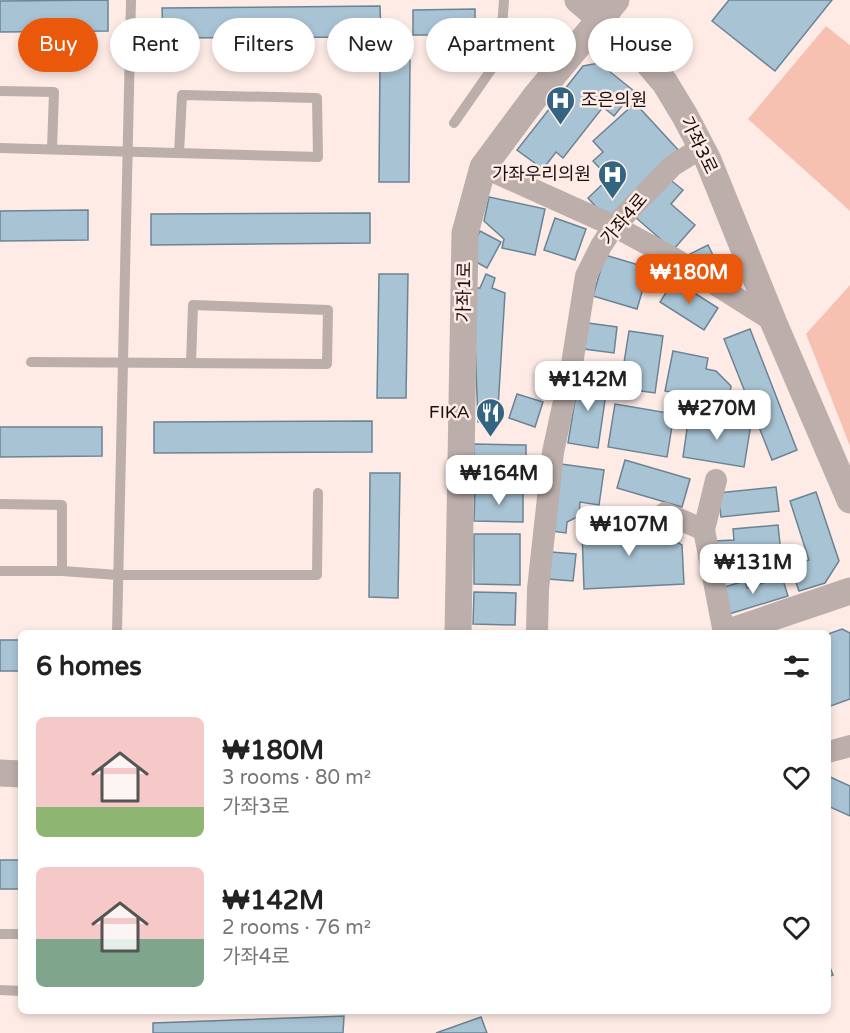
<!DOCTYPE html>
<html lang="en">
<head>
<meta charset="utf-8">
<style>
	body { margin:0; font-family:"Varela Round","Noto Sans KR",sans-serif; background:#f2f2f2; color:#222; height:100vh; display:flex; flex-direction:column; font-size:22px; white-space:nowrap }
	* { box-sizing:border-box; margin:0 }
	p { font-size:20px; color:#767676 }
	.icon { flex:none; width:33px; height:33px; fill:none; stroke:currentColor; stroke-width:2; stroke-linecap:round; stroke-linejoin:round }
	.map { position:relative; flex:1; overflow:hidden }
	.side { position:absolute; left:18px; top:630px; width:813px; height:384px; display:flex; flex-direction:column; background:#fff; border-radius:9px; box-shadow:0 3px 9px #0003 }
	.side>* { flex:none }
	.hud { position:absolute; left:18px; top:18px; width:814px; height:54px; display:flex; gap:12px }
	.price { position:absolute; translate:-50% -51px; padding:0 14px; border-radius:12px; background:#fff; color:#222; font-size:20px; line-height:39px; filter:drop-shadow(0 2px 3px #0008) }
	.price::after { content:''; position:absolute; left:50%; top:36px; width:18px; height:14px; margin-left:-9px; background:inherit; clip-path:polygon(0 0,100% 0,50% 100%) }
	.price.selected { background:#ea580c; color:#fff }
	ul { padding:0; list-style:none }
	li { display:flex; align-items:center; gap:18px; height:150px; padding:0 18px }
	li span { display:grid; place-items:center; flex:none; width:168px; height:120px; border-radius:9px; color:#555 }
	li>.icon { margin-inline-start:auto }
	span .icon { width:72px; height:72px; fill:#fffc; stroke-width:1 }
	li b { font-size:26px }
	h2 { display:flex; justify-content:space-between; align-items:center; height:72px; padding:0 18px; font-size:26px }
	.pill { padding:0 21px; border-radius:27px; background:#fff; box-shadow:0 3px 9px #0003; font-size:21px; line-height:54px }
	.pill.selected { background:#ea580c; color:#fff }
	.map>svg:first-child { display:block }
	.green { fill:#f7c1b2 }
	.building { fill:#a8c3d4; stroke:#6b8494; stroke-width:1.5 }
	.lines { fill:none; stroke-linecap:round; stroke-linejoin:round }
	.service { stroke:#bcaeaa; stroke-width:10 }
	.minor { stroke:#bcaeaa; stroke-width:22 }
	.tertiary { stroke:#bcaeaa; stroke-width:27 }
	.labels { text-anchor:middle; stroke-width:5; stroke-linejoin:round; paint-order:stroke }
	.poi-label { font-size:18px; fill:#1b100d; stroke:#feebe5; text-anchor:end }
	.street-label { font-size:18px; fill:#1b100d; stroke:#feebe5 }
</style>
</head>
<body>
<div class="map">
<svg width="850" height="1033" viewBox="0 0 850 1033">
	<rect width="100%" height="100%" fill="#feebe5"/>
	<g class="green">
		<polygon points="826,26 850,45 850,211 748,119"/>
		<polygon points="850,285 850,446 806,334"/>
	</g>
	<g class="building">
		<polygon points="108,0 108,31 0,32 0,1"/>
		<polygon points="729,0 832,0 775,71 712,21"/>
		<polygon points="380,6 381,37 163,38 162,8"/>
		<polygon points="475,9 475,35 413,35 413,10"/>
		<polygon points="380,60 410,60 409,182 379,182"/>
		<polygon points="599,63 634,91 614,116 603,107 563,158 556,152 543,169 517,150 583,66"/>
		<polygon points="635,103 681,153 607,219 588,198 609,178 593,161 603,152 593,141"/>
		<polygon points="668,178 683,190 671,204 695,225 673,250 634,216"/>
		<polygon points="489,197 545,209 535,255 502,248 504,239 484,221"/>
		<polygon points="88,210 88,240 0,241 0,211"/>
		<polygon points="370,213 370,243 151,245 151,214"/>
		<polygon points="555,218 586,229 575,260 544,250"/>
		<polygon points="480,231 501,242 487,268 476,262 476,239"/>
		<polygon points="708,245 724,278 688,255"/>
		<polygon points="605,255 649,268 637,309 593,296"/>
		<polygon points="379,274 408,274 406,398 377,398"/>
		<polygon points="486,274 495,278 492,288 505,293 498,408 488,421 478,422 473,288 480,288"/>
		<polygon points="674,280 718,308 704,330 660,302"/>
		<polygon points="588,323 617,327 614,353 584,349"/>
		<polygon points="750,329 797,450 772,460 724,339"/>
		<polygon points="629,331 663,336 655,393 620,388"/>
		<polygon points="673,351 708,358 706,369 716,371 731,386 728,404 665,391"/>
		<polygon points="579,376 608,380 598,448 568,443"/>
		<polygon points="517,394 543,402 535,427 509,418"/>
		<polygon points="615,404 674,414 667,457 608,447"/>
		<polygon points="689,415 751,424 744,467 683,457"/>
		<polygon points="372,421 372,452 154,453 154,422"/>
		<polygon points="0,427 102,427 102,456 0,457"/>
		<polygon points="474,444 526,445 526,474 474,474"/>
		<polygon points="625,460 690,479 682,507 617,488"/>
		<polygon points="561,464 604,470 599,505 580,502 579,516 567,522 566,533 552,531"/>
		<polygon points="370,473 400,473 398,598 369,597"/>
		<polygon points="776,487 779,511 721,517 718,493"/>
		<polygon points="475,489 523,490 523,522 474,521"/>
		<polygon points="816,492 839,561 825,583 799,591 790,566 809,560 790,501"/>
		<polygon points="591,523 652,526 652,536 667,536 682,545 684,584 584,589 582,530"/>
		<polygon points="778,525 782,563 718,568 715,541 734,540 733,529"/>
		<polygon points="474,534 520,534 520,585 474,584"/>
		<polygon points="551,552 576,554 573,581 548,579"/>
		<polygon points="782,577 788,596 729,614 721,588 745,581 747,588"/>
		<polygon points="474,592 516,593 515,625 473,624"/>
		<polygon points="842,629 850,633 850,699 828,707 828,634"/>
		<rect x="0" y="640" width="21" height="31"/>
		<polygon points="828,776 850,786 850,816 828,806"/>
		<rect x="0" y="860" width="21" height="29"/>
		<polygon points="828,962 833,975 828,977"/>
		<polygon points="344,1016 343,1033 153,1033 153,1023"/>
		<polygon points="481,1017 487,1033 436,1033"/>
	</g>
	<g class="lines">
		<g class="service">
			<polyline points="0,91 54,92 52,149"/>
			<polyline points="454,123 500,57 504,0"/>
			<polyline points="0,148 318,157 317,98 182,95 179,153"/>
			<polyline points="31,362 327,364 328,310 193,305 191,363"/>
			<polyline points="0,504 62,505 62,571"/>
			<polyline points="0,571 62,571 118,575 317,575 318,493"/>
			<polyline points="117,633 131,0"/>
			<polyline points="0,934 21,934"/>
			<polyline points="0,990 21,991"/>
		</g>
		<g class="minor">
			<polyline points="483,167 614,226 675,259 773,321"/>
			<polyline points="716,480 704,530 724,633"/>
			<polyline points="665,513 704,530"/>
			<polyline points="537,633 538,589 553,452 572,364 586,276 601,246 614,226 672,166 701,148"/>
			<polyline points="828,752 850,746"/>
		</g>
		<g class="tertiary">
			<polyline points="578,0 638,51 665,83 685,116 708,160 773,321 850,500"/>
			<polyline points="458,633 465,233 483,167 535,97 616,0"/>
			<polyline points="726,633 850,591"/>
			<polyline points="0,773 21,774"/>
		</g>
	</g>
	<defs>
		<symbol id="hospital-pin" viewBox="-11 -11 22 30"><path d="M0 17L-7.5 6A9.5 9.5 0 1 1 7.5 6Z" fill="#336582" stroke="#feebe5"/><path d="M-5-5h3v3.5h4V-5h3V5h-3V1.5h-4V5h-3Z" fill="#fff"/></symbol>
		<symbol id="restaurant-pin" viewBox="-11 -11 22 30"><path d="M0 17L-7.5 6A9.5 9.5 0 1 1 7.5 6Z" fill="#336582" stroke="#feebe5"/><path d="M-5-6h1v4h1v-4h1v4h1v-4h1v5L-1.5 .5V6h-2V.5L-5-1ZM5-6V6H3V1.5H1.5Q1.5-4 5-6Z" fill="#fff"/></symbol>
	</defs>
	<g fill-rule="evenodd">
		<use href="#hospital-pin" x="544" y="84" width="33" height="45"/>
		<use href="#hospital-pin" x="596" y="158" width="33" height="45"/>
		<use href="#restaurant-pin" x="474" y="396" width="33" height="45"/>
	</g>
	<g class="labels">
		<g class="poi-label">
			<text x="581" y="106" text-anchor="start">조은의원</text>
			<text x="591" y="180">가좌우리의원</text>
			<text x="470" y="418">FIKA</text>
		</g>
		<g class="street-label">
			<text transform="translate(699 145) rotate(64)" y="6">가좌3로</text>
			<text transform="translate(624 219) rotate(-50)" y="6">가좌4로</text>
			<text transform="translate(464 292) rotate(-89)" y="6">가좌1로</text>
		</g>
	</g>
</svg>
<b class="price selected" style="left:689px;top:305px">₩180M</b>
<b class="price" style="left:588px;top:412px">₩142M</b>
<b class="price" style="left:717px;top:441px">₩270M</b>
<b class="price" style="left:499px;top:506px">₩164M</b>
<b class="price" style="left:629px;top:557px">₩107M</b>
<b class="price" style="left:753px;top:595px">₩131M</b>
<div class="hud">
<a class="pill selected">Buy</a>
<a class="pill">Rent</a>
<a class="pill">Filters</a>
<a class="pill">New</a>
<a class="pill">Apartment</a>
<a class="pill">House</a>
</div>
<section class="side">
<h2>6 homes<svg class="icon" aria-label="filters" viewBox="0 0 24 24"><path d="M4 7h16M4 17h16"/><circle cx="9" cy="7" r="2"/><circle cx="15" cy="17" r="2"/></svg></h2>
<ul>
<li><span style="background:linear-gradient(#f6c9c9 75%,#8fb573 0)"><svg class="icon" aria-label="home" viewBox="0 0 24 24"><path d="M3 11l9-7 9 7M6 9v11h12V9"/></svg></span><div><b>₩180M</b><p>3 rooms · 80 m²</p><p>가좌3로</p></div><svg class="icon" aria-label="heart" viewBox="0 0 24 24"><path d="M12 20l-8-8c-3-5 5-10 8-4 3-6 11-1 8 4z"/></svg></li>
<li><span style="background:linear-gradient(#f6c9c9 60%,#7fa58c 0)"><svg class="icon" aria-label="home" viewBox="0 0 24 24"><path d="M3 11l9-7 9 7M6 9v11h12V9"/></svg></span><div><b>₩142M</b><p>2 rooms · 76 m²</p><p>가좌4로</p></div><svg class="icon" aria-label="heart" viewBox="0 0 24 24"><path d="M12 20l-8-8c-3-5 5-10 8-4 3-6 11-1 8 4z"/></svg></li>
</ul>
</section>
</div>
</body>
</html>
